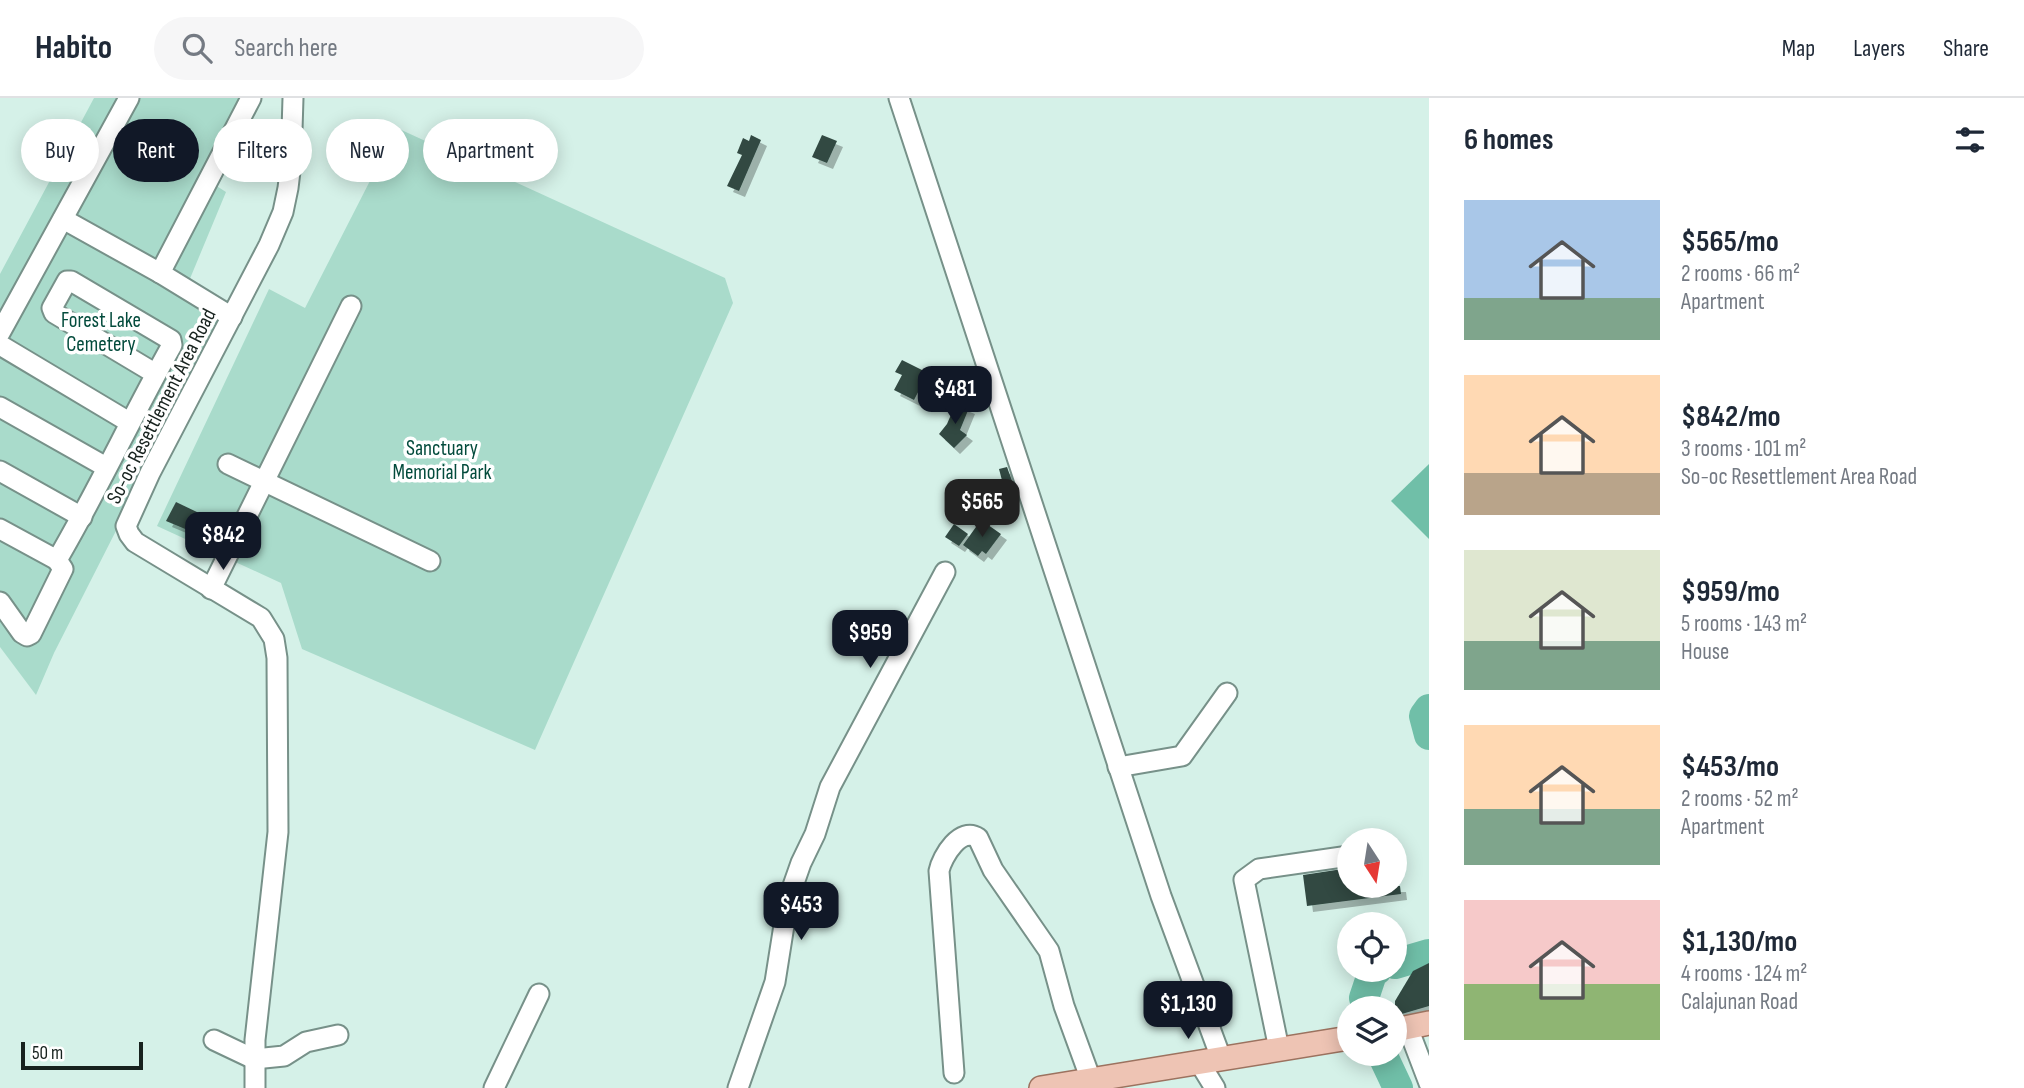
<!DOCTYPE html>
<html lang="en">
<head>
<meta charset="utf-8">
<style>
	body { margin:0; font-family:"Sofia Sans Condensed",sans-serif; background:#f6f6f7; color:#1f2937; height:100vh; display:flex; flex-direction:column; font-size:26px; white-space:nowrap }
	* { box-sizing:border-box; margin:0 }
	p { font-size:23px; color:#747a83 }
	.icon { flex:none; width:38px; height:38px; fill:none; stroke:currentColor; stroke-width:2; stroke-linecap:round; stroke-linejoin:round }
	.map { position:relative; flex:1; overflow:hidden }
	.panel { display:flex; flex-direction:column; background:#fff; width:595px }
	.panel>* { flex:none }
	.banner { position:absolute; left:21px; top:21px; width:665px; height:63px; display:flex; gap:14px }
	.needle { width:46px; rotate:168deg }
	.buttons { position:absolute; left:1337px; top:730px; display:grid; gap:14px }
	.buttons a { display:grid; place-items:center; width:70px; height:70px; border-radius:50%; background:#fff; box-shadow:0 4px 18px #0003; font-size:35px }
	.scale { position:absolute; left:21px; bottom:18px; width:122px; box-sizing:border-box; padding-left:7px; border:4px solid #17221e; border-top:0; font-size:19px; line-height:24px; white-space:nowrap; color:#17221e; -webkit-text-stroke:5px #fff; paint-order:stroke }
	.price { position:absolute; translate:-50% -60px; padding:0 16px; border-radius:14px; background:#111827; color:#fff; font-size:23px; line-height:46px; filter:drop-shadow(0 2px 4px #0008) }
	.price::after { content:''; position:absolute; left:50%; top:42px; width:21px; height:16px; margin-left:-10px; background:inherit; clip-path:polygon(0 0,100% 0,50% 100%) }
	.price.current { background:#222; color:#fff }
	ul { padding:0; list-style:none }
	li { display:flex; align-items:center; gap:21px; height:175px; padding:0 35px }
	li span { display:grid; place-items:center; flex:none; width:196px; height:140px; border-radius:0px; color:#555 }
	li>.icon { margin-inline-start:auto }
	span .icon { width:84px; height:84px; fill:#fffc; stroke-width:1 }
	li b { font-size:30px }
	h2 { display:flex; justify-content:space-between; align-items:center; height:84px; padding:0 35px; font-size:30px }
	.tag { padding:0 24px; border-radius:32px; background:#fff; box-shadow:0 4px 18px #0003; font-size:24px; line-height:63px }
	.tag.current { background:#111827; color:#fff }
	header { display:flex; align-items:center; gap:42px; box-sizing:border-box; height:98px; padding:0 35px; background:#fff; border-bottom:2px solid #e0e1e3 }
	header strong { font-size:33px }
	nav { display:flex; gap:38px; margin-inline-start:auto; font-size:24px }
	.search { width:490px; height:63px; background:#f6f6f7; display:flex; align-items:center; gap:18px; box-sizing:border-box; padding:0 24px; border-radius:38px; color:#747a83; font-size:26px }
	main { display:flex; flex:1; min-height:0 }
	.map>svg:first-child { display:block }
	.green { fill:#a9dbcb }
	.water { fill:#70bfa8 }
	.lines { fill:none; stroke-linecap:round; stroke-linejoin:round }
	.river { stroke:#70bfa8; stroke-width:30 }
	.building { fill:#324a43; filter:url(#shadow) }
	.minor-casing { stroke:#779189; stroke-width:23 }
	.major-casing { stroke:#9c725f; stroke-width:26 }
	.minor { stroke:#fff; stroke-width:19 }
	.major { stroke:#eec4b4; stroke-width:23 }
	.labels { text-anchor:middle; stroke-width:7; stroke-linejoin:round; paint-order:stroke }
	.park-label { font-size:21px; fill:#034b3c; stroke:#fff }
	.street-label { font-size:21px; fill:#17221e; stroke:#fff }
</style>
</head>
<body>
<header>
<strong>Habito</strong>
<div class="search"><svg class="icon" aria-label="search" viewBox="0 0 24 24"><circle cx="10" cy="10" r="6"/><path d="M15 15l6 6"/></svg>Search here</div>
<nav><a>Map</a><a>Layers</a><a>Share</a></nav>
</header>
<main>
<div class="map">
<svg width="1429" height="990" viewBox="0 0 1429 990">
	<defs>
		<filter id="shadow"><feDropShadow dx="6" dy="6" stdDeviation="0" flood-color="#0004"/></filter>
	</defs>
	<rect width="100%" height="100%" fill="#d5f1e8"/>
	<g class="green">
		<polygon points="94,0 260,0 215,87 226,94 189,183 231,206 54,555 36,597 0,549 0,176"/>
		<polygon points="397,30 725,180 733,205 535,652 302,551 281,485 157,428 269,191 305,210"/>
	</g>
	<polygon class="water" points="1429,366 1429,441 1391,403"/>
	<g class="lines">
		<g class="river">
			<polyline points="1429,611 1424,618 1429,637"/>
			<polyline points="1395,866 1429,856"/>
			<polyline points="1367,910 1364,900 1373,873 1377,872"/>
			<polyline points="1382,956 1398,990"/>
		</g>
	</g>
	<g class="building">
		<polygon points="751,37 761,42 739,93 727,88 742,57 737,55 743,40 749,43"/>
		<polygon points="822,37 837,43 827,65 812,59"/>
		<polygon points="902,262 928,275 914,302 894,292 902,277 895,274"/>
		<polygon points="956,305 969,310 960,332 967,337 954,350 939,336 947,326"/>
		<polygon points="1007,369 1015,391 1005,394 999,371"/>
		<polygon points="176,404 199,415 190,433 166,423"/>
		<polygon points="981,422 1001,436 986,456 982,453 978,458 963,447"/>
		<polygon points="954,426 968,436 959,448 945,439"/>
		<polygon points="1349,770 1349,788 1400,788 1401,796 1307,808 1303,777"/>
		<polygon points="1429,865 1429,908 1395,918 1395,903 1413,873"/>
	</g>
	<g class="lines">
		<defs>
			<g id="minor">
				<polyline points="899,0 1161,798 1221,960"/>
				<polyline points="63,121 160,175 232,219"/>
				<polyline points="160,175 251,0"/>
				<polyline points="0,235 129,0"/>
				<polyline points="0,247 129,324"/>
				<polyline points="0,309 106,369"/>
				<polyline points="228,366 430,463"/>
				<polyline points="0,373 82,419"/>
				<polyline points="0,431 57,462"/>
				<polyline points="211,491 351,208"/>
				<path d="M0,504L22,535L27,538L31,536L63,471L57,462C98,392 132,318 172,247L171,242L71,183H67L52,210L54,215L156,276"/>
				<polyline points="1118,669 1182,658 1227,595"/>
				<polyline points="1408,930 1429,985"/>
				<polyline points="214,942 254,961 284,958 306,944 338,937"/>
				<polyline points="1279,951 1244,782 1259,771 1349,758"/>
				<polyline points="1199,964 1215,990"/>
				<path d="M954,975L939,773C942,758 961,728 978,740L993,772L1049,853L1064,908L1091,982"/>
				<polyline points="255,990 255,942 278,734 277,560 274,541 261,520 135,444 129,436 126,428 150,375 269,147 283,114 288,90 291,65 293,0"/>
				<polyline points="494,990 539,896"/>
				<polyline points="738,990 775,884 788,802 801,765 815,736 830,689 945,474"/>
			</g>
			<g id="major">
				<polyline points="1395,932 1429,925"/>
				<polyline points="1041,990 1349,940"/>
			</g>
		</defs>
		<use href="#minor" class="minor-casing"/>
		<use href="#major" class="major-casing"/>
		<use href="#minor" class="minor"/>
		<use href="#major" class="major"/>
	</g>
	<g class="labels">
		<g class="park-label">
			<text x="101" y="229">Forest Lake<tspan x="101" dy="24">Cemetery</tspan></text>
			<text x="442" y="357">Sanctuary<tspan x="442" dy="24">Memorial Park</tspan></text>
		</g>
		<g class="street-label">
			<text transform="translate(161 308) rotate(-63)" y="7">So-oc Resettlement Area Road</text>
		</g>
	</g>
</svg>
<div class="buttons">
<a><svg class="needle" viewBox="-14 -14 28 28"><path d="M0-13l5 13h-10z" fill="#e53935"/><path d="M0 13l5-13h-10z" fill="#747a83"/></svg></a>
<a><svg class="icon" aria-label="locate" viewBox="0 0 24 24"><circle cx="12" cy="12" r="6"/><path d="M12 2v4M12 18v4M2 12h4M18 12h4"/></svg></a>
<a><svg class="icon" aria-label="layers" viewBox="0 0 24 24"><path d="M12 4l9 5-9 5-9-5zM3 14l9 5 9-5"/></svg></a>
</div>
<div class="scale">50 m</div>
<b class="price" style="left:955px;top:328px">$481</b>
<b class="price current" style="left:982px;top:441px">$565</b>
<b class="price" style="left:223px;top:474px">$842</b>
<b class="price" style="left:870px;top:572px">$959</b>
<b class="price" style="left:801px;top:844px">$453</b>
<b class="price" style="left:1188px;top:943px">$1,130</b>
<div class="banner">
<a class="tag">Buy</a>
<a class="tag current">Rent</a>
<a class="tag">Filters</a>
<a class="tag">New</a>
<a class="tag">Apartment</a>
</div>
</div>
<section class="panel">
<h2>6 homes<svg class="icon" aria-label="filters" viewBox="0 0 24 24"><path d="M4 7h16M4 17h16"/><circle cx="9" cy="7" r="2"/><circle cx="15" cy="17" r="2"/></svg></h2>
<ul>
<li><span style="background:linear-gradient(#a9c7e8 70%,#7fa58c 0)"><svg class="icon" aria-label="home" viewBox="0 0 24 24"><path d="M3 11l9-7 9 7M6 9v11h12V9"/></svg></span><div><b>$565/mo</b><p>2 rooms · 66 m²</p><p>Apartment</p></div></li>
<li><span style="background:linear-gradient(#ffd9b3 70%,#b9a48a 0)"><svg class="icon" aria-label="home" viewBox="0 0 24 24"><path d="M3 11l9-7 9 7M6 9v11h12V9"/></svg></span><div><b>$842/mo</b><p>3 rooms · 101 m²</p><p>So-oc Resettlement Area Road</p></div></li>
<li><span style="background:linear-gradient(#dfe7d0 65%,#7fa58c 0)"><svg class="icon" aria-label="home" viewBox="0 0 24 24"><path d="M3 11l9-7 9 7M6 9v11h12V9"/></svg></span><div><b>$959/mo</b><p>5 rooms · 143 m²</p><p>House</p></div></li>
<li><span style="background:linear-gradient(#ffd9b3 60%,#7fa58c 0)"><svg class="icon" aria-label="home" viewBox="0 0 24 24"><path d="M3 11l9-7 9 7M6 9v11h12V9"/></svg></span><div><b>$453/mo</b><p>2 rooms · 52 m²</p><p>Apartment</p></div></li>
<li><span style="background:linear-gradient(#f6c9c9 60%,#8fb573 0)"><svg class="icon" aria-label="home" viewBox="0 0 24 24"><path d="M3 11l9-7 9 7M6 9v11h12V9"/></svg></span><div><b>$1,130/mo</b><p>4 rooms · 124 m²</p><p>Calajunan Road</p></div></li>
</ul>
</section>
</main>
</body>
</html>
